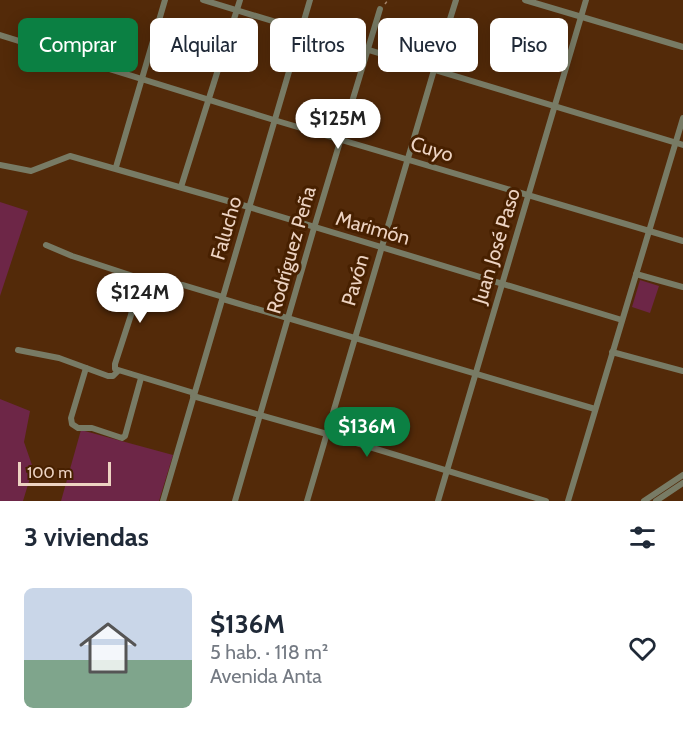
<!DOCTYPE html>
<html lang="es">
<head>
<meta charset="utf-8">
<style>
	body { margin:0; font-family:Cabin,sans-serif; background:#f2f2f3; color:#1f2937; height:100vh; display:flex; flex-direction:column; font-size:22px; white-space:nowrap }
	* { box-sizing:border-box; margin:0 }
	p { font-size:20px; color:#747a83 }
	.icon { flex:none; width:33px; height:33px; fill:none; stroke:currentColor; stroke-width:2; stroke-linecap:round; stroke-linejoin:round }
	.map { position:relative; height:501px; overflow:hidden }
	.details { display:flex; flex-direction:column; background:#fff; flex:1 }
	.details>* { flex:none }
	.banner { position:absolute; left:18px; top:18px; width:648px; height:54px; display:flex; gap:12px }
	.scale { position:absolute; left:18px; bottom:15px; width:93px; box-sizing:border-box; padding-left:6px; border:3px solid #edd3c2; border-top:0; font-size:16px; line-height:21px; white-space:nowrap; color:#edd3c2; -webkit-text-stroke:4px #472000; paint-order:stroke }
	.price { position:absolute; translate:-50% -51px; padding:0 14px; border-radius:21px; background:#fff; color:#222; font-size:20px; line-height:39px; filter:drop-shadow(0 2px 3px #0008) }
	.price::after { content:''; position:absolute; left:50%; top:36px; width:18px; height:14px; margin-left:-9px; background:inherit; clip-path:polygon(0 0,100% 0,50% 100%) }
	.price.active { background:#0b8043; color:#fff }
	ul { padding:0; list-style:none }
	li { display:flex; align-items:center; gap:18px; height:150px; padding:0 24px }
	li+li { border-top:2px solid #e0e1e3 }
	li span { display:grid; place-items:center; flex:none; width:168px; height:120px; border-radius:9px; color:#555 }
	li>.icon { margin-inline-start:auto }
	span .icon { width:72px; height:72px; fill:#fffc; stroke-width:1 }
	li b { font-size:26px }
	h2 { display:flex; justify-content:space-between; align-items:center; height:72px; padding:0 24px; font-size:26px }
	.tag { padding:0 21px; border-radius:9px; background:#fff; box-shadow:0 3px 15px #0003; font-size:21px; line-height:54px }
	.tag.active { background:#0b8043; color:#fff }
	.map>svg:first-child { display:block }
	.green { fill:#6d2647 }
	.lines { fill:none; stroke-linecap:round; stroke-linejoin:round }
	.path { stroke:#a6856c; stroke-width:1.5; stroke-dasharray:3 4.5; stroke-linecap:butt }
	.minor { stroke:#787b65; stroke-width:6 }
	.labels { text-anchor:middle; stroke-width:6; stroke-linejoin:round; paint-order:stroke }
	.street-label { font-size:20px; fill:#edd3c2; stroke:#472000 }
</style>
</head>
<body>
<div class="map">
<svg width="683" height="501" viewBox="0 0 683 501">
	<rect width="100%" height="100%" fill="#532a09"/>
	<g class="green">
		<polygon points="0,202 28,211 0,296"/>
		<polygon points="640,280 659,286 650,313 632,307"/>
		<polygon points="0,399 30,411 24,442 33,468 23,501 0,501"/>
		<polygon points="81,430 173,455 159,501 61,501"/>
	</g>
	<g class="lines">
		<polyline class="path" points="385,4 388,0"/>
		<g class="minor">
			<polyline points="203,0 683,145"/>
			<polyline points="525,0 683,47"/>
			<polyline points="0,35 274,120 683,241"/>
			<polyline points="0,165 31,171 70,156 249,207 622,320"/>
			<polyline points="116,167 165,0"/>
			<polyline points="181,187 240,0"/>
			<polyline points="46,245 72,256 139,278 161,284 183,285 223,297"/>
			<polyline points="636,274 683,287"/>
			<polyline points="139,278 131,315 115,364 115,369 194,393"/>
			<polyline points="223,299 595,409"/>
			<polyline points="18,350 59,358 108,376 113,376 118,371"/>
			<polyline points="612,352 683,371"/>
			<polyline points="86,368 71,418 72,424 78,428 92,428 122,438 125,436 141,378"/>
			<polyline points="193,396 327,434 546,501"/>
			<polyline points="163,501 310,0"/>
			<polyline points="235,501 314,228 380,9"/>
			<polyline points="307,501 434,70 456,0"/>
			<polyline points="438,501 586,0"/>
			<polyline points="568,501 683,118"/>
			<polyline points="644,501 683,475"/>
			<polyline points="656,501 683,483"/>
		</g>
	</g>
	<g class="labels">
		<g class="street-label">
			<text transform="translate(432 149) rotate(17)" y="7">Cuyo</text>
			<text transform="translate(226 228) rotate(-74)" y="7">Falucho</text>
			<text transform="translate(373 228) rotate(16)" y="7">Marimón</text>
			<text transform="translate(496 246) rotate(-73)" y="7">Juan José Paso</text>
			<text transform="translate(291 250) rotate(-74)" y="7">Rodríguez Peña</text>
			<text transform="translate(355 280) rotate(-74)" y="7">Pavón</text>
		</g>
	</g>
</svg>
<div class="scale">100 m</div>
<b class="price" style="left:338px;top:150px">$125M</b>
<b class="price" style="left:140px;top:324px">$124M</b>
<b class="price active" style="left:367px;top:458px">$136M</b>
<div class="banner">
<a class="tag active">Comprar</a>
<a class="tag">Alquilar</a>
<a class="tag">Filtros</a>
<a class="tag">Nuevo</a>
<a class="tag">Piso</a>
</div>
</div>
<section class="details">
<h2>3 viviendas<svg class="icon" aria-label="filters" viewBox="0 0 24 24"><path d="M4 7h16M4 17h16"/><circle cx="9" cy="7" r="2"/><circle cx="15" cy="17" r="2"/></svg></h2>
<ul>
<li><span style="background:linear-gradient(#c9d6e8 60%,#7fa58c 0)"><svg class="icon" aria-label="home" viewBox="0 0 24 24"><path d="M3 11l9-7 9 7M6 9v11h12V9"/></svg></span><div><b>$136M</b><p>5 hab. · 118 m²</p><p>Avenida Anta</p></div><svg class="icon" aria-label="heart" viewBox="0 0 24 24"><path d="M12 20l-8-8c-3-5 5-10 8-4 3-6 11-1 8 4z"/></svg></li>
</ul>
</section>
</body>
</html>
